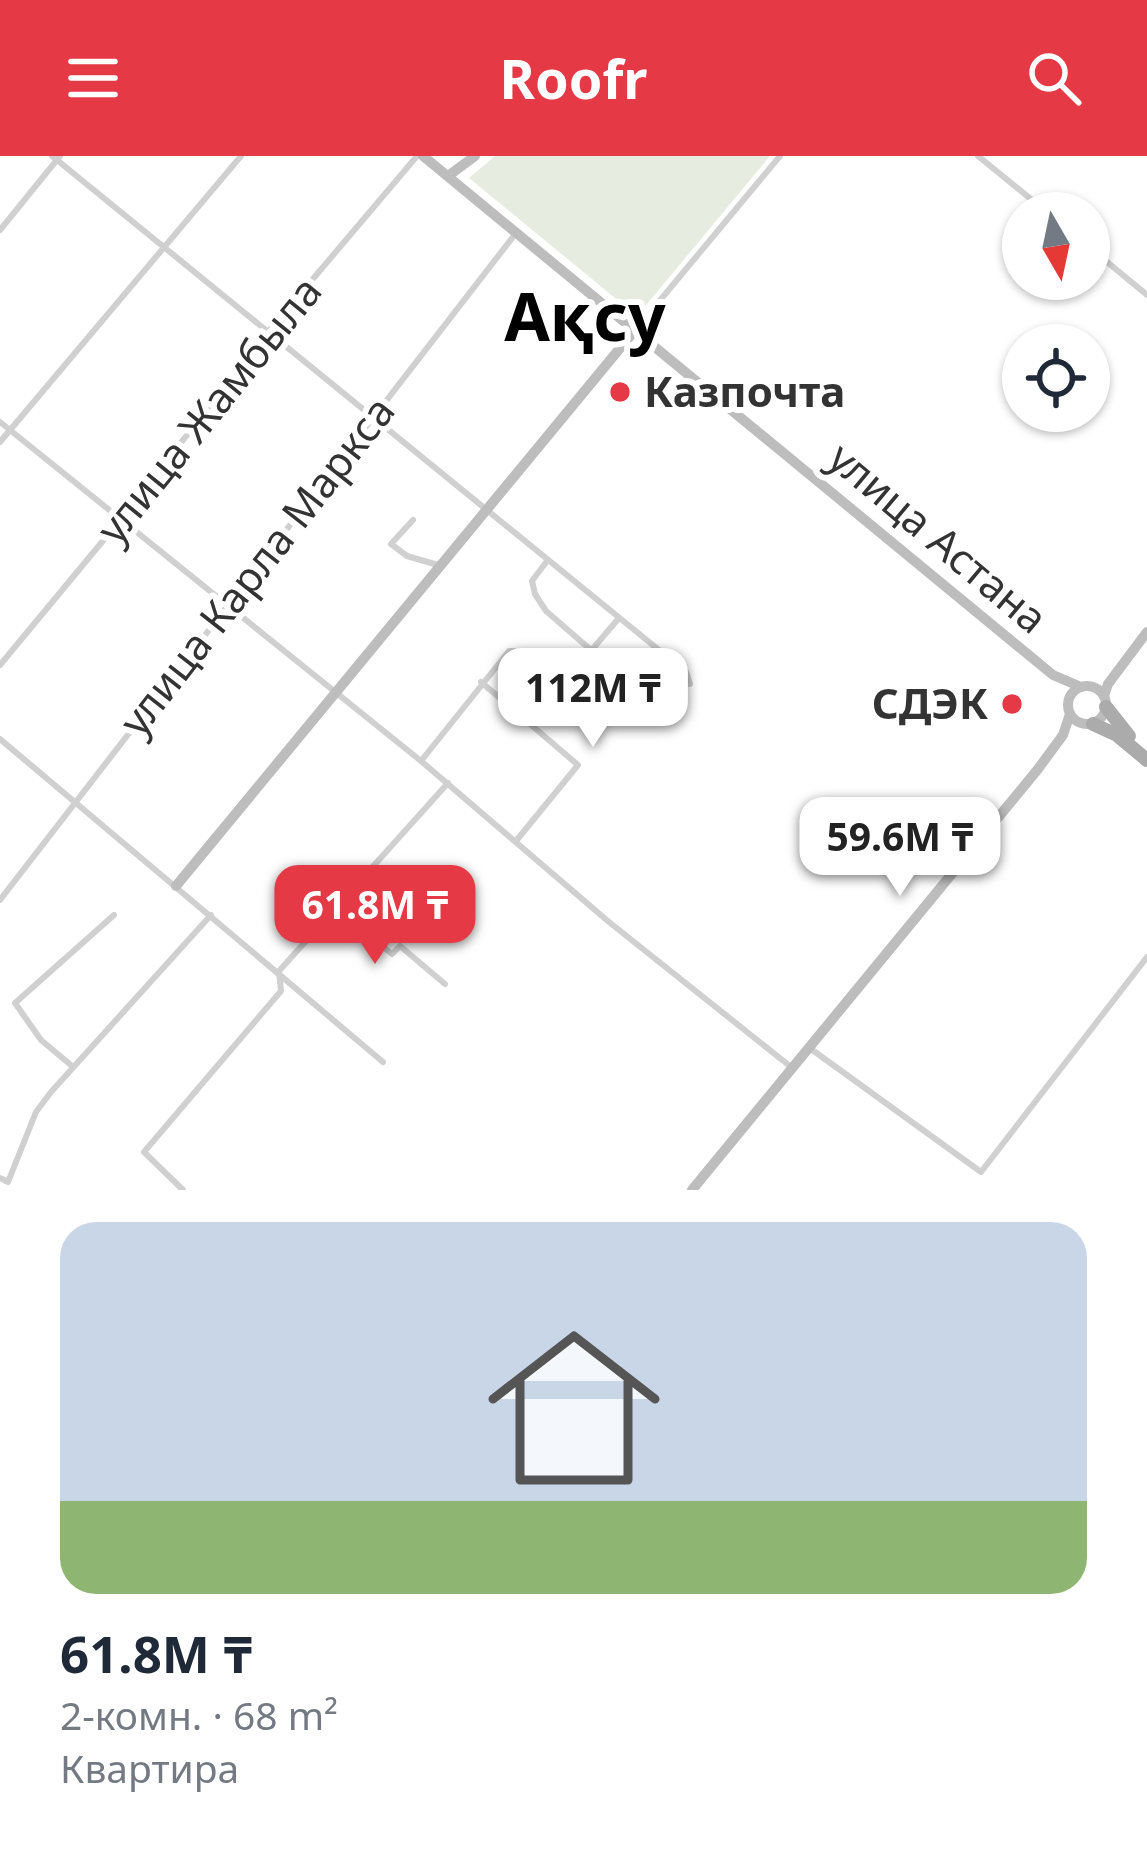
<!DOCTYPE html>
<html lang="ru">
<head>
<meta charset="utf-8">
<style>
	body { margin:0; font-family:"Noto Sans",sans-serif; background:#f6f6f7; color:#1f2937; height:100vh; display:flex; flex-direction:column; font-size:45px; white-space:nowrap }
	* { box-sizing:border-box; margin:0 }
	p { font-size:39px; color:#747a83 }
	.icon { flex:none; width:66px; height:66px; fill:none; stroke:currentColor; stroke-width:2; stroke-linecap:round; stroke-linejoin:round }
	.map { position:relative; height:1034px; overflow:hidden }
	.drawer { display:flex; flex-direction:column; background:#fff; flex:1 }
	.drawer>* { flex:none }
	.needle { width:78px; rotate:171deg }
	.fabs { position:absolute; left:1002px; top:36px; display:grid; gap:24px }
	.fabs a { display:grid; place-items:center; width:108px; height:108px; border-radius:50%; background:#fff; box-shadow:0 3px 9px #0004; font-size:60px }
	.price { position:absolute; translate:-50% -102px; padding:0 27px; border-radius:24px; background:#fff; color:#222; font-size:39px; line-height:78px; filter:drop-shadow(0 3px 6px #0008) }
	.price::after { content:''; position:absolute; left:50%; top:72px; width:36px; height:27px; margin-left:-18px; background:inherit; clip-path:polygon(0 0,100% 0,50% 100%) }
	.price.on { background:#e63946; color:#fff }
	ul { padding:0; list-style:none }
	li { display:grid; align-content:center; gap:24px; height:636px; padding:0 60px }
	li+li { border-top:3px solid #e0e1e3 }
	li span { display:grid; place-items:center; height:372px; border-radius:36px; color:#555 }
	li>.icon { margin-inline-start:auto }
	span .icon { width:216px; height:216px; fill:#fffc; stroke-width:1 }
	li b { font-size:51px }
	header { display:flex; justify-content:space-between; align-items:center; height:156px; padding:0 60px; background:#e63946; color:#fff; font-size:54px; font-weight:700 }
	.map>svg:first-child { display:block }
	.green { fill:#e6ecdf }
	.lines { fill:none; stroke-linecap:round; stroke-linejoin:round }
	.street { stroke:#d0d0d0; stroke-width:6 }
	.secondary { stroke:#bdbdbd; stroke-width:10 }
	.primary { stroke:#ababab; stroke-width:14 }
	.poi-dot { fill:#e63946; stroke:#fff; stroke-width:4.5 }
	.labels { text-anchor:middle; stroke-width:12; stroke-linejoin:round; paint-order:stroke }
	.poi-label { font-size:42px; font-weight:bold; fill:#333; stroke:#fff; text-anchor:start }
	.street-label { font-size:42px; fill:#333; stroke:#fff }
	.town-label { font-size:66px; font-weight:bold; fill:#000; stroke:#fff }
</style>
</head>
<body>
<header><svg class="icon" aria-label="menu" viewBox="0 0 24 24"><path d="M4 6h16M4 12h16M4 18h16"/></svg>Roofr<svg class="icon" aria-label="search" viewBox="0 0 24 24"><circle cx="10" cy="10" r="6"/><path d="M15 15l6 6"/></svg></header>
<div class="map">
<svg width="1147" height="1034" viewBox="0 0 1147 1034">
	<rect width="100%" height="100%" fill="#fff"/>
	<polygon class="green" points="495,0 770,0 637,160 469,22"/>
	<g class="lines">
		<g class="street">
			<polyline points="52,0 686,516 690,528"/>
			<polyline points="978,0 1048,57"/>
			<polyline points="0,74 60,0"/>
			<polyline points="1089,91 1147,139"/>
			<polyline points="637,172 780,0"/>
			<polyline points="0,266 421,605 609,766 791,911"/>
			<polyline points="0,286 241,0"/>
			<polyline points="413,364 391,388 407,400 438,409"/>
			<polyline points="547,405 532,425 535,438 546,455 591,494"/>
			<polyline points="0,509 121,363 268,176 417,0"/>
			<polyline points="481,526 578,609 516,685"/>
			<polyline points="554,538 619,462"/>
			<polyline points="0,583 383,906"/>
			<polyline points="421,605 509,495 514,495 559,532"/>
			<polyline points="0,744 516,77"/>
			<polyline points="336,752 392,798 400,790 445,828"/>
			<polyline points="811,893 981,1016 1147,801"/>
			<polyline points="72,910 41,884 15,847 114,759"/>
			<polyline points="0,1022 8,1026 36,956 51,936 211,759"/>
			<polyline points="183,1034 144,996 281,835 279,815 448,627"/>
		</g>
		<g class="secondary">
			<polyline points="423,0 1053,519 1081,531"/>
			<polyline points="448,20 475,0"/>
			<circle cx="1087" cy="549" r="19"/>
			<polyline points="1104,540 1108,528 1147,476"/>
			<polyline points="176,730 635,174"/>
			<polyline points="692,1034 1038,613 1063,579 1070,558"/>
		</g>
		<g class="primary">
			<polyline points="1106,551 1129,580"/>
			<polyline points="1093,568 1117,579 1147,604"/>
		</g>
	</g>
	<g class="poi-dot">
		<circle cx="620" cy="236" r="12"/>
		<circle cx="1012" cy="548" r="12"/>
	</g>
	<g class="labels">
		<g class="poi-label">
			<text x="644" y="251">Казпочта</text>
			<text x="988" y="563" text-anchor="end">СДЭК</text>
		</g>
		<g class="street-label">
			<text transform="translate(209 254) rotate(-51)" y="15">улица Жамбыла</text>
			<text transform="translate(938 382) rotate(40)" y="15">улица Астана</text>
			<text transform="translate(257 410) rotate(-52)" y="15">улица Карла Маркса</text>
		</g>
		<g class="town-label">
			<text x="585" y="185">Ақсу</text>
		</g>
	</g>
</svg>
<div class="fabs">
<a><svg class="needle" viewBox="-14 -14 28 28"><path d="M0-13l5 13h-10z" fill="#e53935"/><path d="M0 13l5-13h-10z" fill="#747a83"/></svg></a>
<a><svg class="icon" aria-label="locate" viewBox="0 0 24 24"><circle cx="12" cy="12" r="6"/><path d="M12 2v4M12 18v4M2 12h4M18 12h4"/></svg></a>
</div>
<b class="price" style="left:593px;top:594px">112M ₸</b>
<b class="price" style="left:900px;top:743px">59.6M ₸</b>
<b class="price on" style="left:375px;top:811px">61.8M ₸</b>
</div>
<section class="drawer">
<ul>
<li><span style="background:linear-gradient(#c9d6e8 75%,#8fb573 0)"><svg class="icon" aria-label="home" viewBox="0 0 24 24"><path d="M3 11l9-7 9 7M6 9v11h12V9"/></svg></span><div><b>61.8M ₸</b><p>2-комн. · 68 m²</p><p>Квартира</p></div></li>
</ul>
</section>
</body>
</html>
